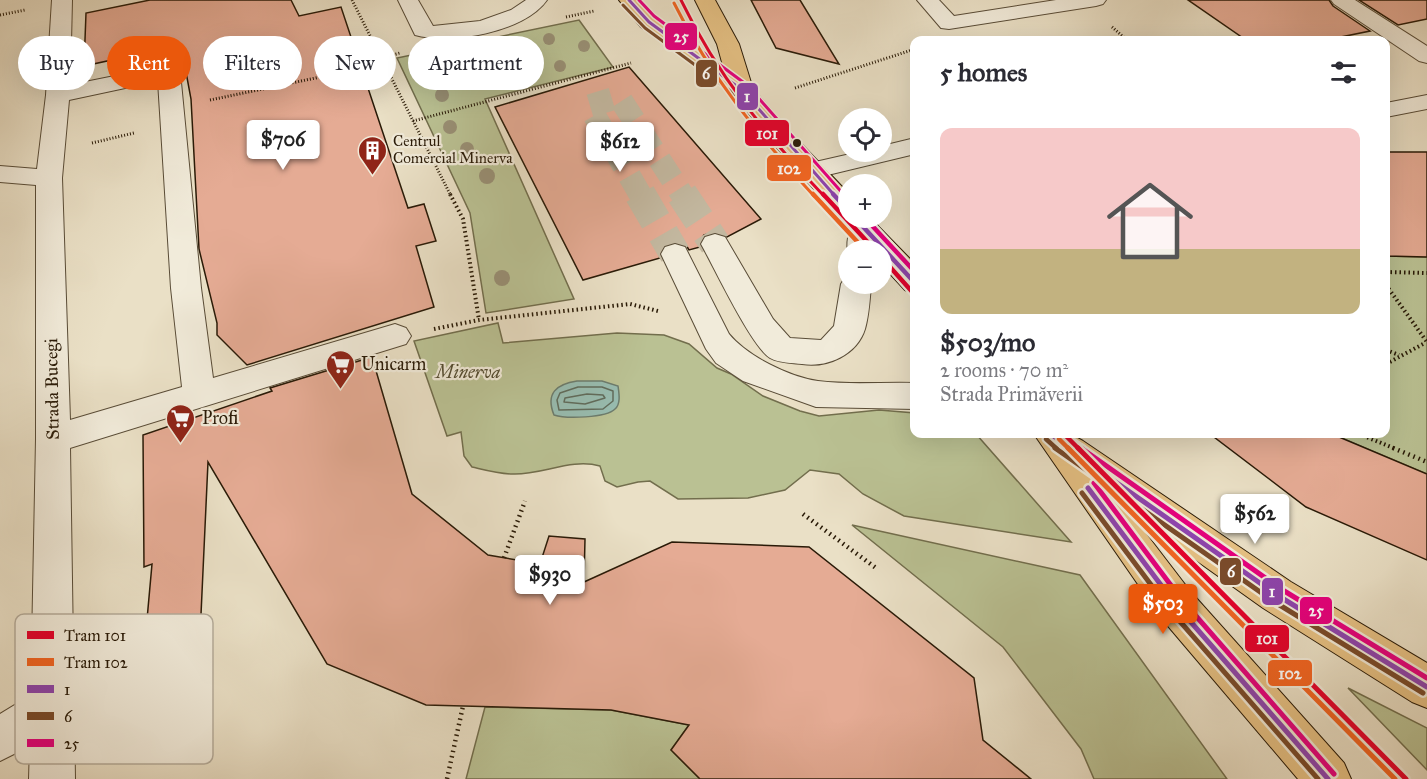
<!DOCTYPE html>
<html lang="en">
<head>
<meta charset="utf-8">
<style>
	body { margin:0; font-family:"IM FELL Great Primer",serif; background:#f7f7f7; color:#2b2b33; height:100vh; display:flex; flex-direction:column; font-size:22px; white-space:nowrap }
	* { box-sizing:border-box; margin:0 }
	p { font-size:20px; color:#7c7c81 }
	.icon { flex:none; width:33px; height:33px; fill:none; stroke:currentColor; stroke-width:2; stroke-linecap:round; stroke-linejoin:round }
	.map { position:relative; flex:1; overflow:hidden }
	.details { position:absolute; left:910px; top:36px; width:480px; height:402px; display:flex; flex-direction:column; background:#fff; border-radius:12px; box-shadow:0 6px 24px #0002 }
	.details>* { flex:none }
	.hud { position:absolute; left:18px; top:36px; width:570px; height:54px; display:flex; gap:12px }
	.tools { position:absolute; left:838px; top:108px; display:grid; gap:12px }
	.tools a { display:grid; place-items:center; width:54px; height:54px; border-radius:50%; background:#fff; box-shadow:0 6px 24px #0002; font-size:30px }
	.price { position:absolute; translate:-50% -51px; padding:0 14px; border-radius:6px; background:#fff; color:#222; font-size:20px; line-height:39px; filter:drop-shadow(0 2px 3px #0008) }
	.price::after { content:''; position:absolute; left:50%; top:36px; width:18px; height:14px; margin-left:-9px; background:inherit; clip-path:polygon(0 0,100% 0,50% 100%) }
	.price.on { background:#ea580c; color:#fff }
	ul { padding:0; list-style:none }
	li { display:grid; align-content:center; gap:12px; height:318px; padding:0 30px }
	li span { display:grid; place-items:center; height:186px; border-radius:12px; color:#555 }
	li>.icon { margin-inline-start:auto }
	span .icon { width:108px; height:108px; fill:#fffc; stroke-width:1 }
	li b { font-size:26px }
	h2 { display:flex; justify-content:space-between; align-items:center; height:72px; padding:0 30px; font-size:26px }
	.pill { padding:0 21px; border-radius:27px; background:#fff; box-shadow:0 6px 24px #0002; font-size:21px; line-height:54px }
	.pill.on { background:#ea580c; color:#fff }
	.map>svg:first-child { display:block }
	.green { fill:#bac193; stroke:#726e4d; stroke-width:1.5 }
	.water { fill:#98bdb1; stroke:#6c7c6d; stroke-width:1.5 }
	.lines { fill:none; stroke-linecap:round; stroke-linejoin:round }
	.shore { stroke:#606c5c; stroke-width:1.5 }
	.building { fill:#e5ab94; stroke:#291a07; stroke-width:1.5 }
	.minor-tunnel-far1 { stroke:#c3b8a0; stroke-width:23; stroke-dasharray:23 12; stroke-linecap:butt }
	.minor-tunnel { stroke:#c3b8a0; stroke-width:31; stroke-dasharray:31 15; stroke-linecap:butt }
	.minor-casing { stroke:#594c37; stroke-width:2 }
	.major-casing { stroke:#291a07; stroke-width:2 }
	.path-far2 { stroke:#291a07; stroke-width:3; stroke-dasharray:1 2; stroke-linecap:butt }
	.path-far1 { stroke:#291a07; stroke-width:4; stroke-dasharray:1.5 3; stroke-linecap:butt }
	.path { stroke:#291a07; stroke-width:4.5; stroke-dasharray:1.5 4; stroke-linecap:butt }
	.minor { fill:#f1ebda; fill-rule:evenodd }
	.major { fill:#e5c083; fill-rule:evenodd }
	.bus-1-far2-casing { stroke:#f1ebda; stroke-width:6 }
	.bus-1-far1-casing { stroke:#f1ebda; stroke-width:9 }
	.bus-1-casing { stroke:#f1ebda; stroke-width:10 }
	.bus-2-far2-casing { stroke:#f1ebda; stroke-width:6 }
	.bus-2-far1-casing { stroke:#f1ebda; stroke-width:9 }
	.bus-2-casing { stroke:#f1ebda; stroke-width:10 }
	.bus-3-far2-casing { stroke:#f1ebda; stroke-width:6 }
	.bus-3-far1-casing { stroke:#f1ebda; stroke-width:9 }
	.bus-3-casing { stroke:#f1ebda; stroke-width:10 }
	.bus-1-far2 { stroke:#8e44ad; stroke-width:3 }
	.bus-1-far1 { stroke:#8e44ad; stroke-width:4.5 }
	.bus-1 { stroke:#8e44ad; stroke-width:5 }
	.bus-2-far2 { stroke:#7a4b2a; stroke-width:3 }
	.bus-2-far1 { stroke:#7a4b2a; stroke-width:4.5 }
	.bus-2 { stroke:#7a4b2a; stroke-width:5 }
	.bus-3-far2 { stroke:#e5007d; stroke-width:3 }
	.bus-3-far1 { stroke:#e5007d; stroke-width:4.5 }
	.bus-3 { stroke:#e5007d; stroke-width:5 }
	.tram-1-far2-casing { stroke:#f1ebda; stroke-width:6 }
	.tram-1-far1-casing { stroke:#f1ebda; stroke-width:9 }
	.tram-1-casing { stroke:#f1ebda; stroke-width:10 }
	.tram-2-far2-casing { stroke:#f1ebda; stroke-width:6 }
	.tram-2-far1-casing { stroke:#f1ebda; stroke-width:9 }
	.tram-2-casing { stroke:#f1ebda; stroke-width:10 }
	.tram-1-far2 { stroke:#e4002b; stroke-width:3 }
	.tram-1-far1 { stroke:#e4002b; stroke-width:4.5 }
	.tram-1 { stroke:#e4002b; stroke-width:5 }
	.tram-2-far2 { stroke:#f26522; stroke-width:3 }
	.tram-2-far1 { stroke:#f26522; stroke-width:4.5 }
	.tram-2 { stroke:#f26522; stroke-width:5 }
	.tree { fill:#988f74 }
	.bus-dot { fill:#291a07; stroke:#f1ebda; stroke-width:2 }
	.labels { text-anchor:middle; stroke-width:4.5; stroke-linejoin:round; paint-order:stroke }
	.far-poi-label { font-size:15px; fill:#291a07; stroke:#f1ebda; text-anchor:start }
	.poi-label { font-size:18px; fill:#291a07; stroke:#f1ebda; text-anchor:start }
	.park-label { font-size:18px; font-style:italic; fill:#544c31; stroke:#f1ebda }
	.street-label { font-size:18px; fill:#291a07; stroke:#f1ebda }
	.key { fill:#f1ebda; stroke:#b5ac9b; stroke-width:1.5 }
	.key-label { font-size:16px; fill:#291a07 }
	.line-badge { stroke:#f1ebda; stroke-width:2 }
	.badge-label { font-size:16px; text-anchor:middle; font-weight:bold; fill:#fff }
</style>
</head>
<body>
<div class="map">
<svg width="1427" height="779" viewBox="0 0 1427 779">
	<rect width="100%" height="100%" fill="#eae0c6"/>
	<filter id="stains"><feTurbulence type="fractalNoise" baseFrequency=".00333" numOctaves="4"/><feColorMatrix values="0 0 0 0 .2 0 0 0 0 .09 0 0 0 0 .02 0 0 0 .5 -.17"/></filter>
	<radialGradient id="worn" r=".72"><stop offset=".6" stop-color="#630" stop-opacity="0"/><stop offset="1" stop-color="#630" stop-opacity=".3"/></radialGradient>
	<g class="green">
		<polygon points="579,20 613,67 485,99 574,299 486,313 470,213 397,58"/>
		<polygon points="1386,256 1427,257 1427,474 1332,434 1386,434"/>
		<path d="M498,323L503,343L617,333L664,335L689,344L717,368L731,374L763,396L800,411L819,416L879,410L915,413V434H976L1071,542L904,516L863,494L839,474L810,470L785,490L748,498L678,499L650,481L638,482L617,487L605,481L600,466C571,458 542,475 513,474C499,474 485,470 472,467L464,456L461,432L447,436L414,341Z"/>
		<polygon points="852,525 1080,575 1227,779 1094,779 1081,749 1003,647"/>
		<polygon points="1348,688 1427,728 1427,770"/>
		<polygon points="485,707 611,710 689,725 671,750 700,779 466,779"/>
	</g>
	<path class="water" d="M577,381H602L618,386C619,393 621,404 615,409C606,418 566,419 554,415C545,393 557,384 577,381Z"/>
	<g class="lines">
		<g class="shore">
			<polygon points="578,387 602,387 613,391 613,401 603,409 559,410 557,400 560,393"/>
			<polygon points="587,394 603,395 605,398 585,404 564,402 565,398"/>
		</g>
	</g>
	<g class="building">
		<polygon points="150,0 291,0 299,16 341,7 408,208 424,204 436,241 416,246 434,307 247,365 217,335 217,323 199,249 191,99 181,45 84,66 86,13"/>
		<polygon points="751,0 800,0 839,64 776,48"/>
		<polygon points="1188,0 1329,0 1333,6 1370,31 1326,40 1246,40"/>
		<polygon points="1359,0 1427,0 1427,19 1398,25"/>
		<polygon points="629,67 761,219 727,237 716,232 704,235 699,243 700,247 689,250 686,245 674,242 663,246 659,253 660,258 583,280 495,107"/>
		<polygon points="1386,152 1427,152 1427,257 1386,256"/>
		<polygon points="372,357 412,494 488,555 540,564 549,536 585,539 584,582 672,542 809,547 974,678 983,740 1031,779 700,779 671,750 689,725 611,710 426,705 327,664 208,462 199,658 142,675 152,564 144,567 143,435 272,391 270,388"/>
		<polygon points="1210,434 1332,434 1427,474 1427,560 1306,507"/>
	</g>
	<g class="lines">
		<polyline class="minor-tunnel-far1" points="641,196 589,106 619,97 683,196"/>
		<g class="minor-tunnel">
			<polyline points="640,194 675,254"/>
			<polyline points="682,194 715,244"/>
		</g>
		<defs>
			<g id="minor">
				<path d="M52,0H72L70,85L169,65L177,67L180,72L201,288L213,378L395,324L406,328L411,336L406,344L70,448L75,779H29L30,746L0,761V714L31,695L36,439V185L0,182V166L37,169L46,95ZM158,81L171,288L182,387L70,420L62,178L69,100Z"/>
				<path d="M398,0H418L433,26L480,21L511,10L526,0H547C525,32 451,45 415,35Z"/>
				<polygon points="917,0 939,0 954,16 1056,0 1106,0 1103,4 1096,6 949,29 941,28"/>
				<polygon points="1331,0 1355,0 1427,46 1427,63 1419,61 1334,4"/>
				<polygon points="1427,95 1427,109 1386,117 1386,103"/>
				<polygon points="915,138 915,154 811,179 802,177 798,171 802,165 859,152 882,152 882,146"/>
				<path d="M864,218L874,220L878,227L875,250H849V254C845,245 849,229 854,220Z"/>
				<path d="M715,234L725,237L773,319L790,338L821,340L834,326L841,284L846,276L849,275V284H871C870,298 869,315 865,329C857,355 827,368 802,364C792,363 779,363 770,358C751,346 714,267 701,244L705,237Z"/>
				<path d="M675,244L685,247L729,334C747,356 789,377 818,381C849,385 883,382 915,383V409L816,407L743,381L716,363L706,349L661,254L665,247Z"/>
			</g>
			<g id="major">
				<polygon points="619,0 640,0 657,17 723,66 717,44 695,0 715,0 739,44 753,89 790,132 849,194 849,218 870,218 915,264 915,294 905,290 882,265 882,250 869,250 772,142 734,95 641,27"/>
				<polygon points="1034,434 1070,434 1083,441 1291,582 1427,663 1427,708 1412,702 1263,608 1131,514 1190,591 1344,763 1351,779 1298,779 1162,619"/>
			</g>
		</defs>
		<use href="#minor" class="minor-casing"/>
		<use href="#major" class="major-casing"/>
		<g class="path-far2">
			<polyline points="352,0 451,196"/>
			<polyline points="0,15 25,10"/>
			<polyline points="566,17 594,11"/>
			<polyline points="1112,27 1127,40"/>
			<polyline points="381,58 400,53"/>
			<polyline points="360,68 383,63"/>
			<polyline points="795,88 915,49"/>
			<polyline points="210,100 325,76"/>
			<polyline points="413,121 631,63"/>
			<polyline points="92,143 134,133"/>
		</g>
		<g class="path-far1">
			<polyline points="450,194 463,219 479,320"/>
			<polyline points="1386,272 1427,273"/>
			<polyline points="1386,285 1427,342"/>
			<polyline points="434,329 479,320 630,304 658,311"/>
			<polyline points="1386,350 1399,355"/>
			<polyline points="1386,364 1425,343"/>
			<polyline points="1359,434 1396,449"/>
		</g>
		<g class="path">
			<polyline points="1393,448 1427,462"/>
			<polyline points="803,514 876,568"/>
			<polyline points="504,558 525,501"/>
			<polyline points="447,779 463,706"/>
		</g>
		<use href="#minor" class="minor"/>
		<use href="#major" class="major"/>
		<defs>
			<polyline id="bus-1-far2" points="629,0 649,22 742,90 835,196"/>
			<g id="bus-1-far1">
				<polyline points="833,194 849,211"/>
				<polyline points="855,218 915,283"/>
				<polyline points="1051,434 1069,449"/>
			</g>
			<g id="bus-1">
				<polyline points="1067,448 1277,595 1427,687"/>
				<polyline points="1088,488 1176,605 1328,779"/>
			</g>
			<polyline id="bus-2-far2" points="623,5 645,28 737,96 824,196"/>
			<g id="bus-2-far1">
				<polyline points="823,194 843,216"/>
				<polyline points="1046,439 1057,449"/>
			</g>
			<g id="bus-2">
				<polyline points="1055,448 1273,601 1423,693"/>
				<polyline points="1082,493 1170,610 1318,779"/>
			</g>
			<polyline id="bus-3-far2" points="639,0 654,16 747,85 845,196"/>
			<g id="bus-3-far1">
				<polyline points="844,194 849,200"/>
				<polyline points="865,218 915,272"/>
				<polyline points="1061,434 1083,449"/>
			</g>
			<g id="bus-3">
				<polyline points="1081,448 1281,589 1427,678"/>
				<polyline points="1094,483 1182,600 1334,774"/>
			</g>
		</defs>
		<use href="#bus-1-far2" class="bus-1-far2-casing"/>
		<use href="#bus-1-far1" class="bus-1-far1-casing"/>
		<use href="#bus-1" class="bus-1-casing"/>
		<use href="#bus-2-far2" class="bus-2-far2-casing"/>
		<use href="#bus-2-far1" class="bus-2-far1-casing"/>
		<use href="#bus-2" class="bus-2-casing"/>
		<use href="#bus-3-far2" class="bus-3-far2-casing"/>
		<use href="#bus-3-far1" class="bus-3-far1-casing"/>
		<use href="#bus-3" class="bus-3-casing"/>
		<use href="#bus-1-far2" class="bus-1-far2"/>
		<use href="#bus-1-far1" class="bus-1-far1"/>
		<use href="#bus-1" class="bus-1"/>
		<use href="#bus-2-far2" class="bus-2-far2"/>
		<use href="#bus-2-far1" class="bus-2-far1"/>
		<use href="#bus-2" class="bus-2"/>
		<use href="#bus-3-far2" class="bus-3-far2"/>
		<use href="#bus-3-far1" class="bus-3-far1"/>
		<use href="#bus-3" class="bus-3"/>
		<defs>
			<path id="tram-1-far2" d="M681,0C717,75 767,136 824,196"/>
			<g id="tram-1-far1">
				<polyline points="823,194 875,250"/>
				<polyline points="882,258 915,295"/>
				<polyline points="1064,434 1079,449"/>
			</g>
			<polyline id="tram-1" points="1078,448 1406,779"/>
			<path id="tram-2-far2" d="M674,3C710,76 759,136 814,196"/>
			<g id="tram-2-far1">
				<polyline points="813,194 865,250"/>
				<polyline points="1059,439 1069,449"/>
			</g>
			<polyline id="tram-2" points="1068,448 1395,779"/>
		</defs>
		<use href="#tram-1-far2" class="tram-1-far2-casing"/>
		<use href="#tram-1-far1" class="tram-1-far1-casing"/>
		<use href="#tram-1" class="tram-1-casing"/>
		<use href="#tram-2-far2" class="tram-2-far2-casing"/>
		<use href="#tram-2-far1" class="tram-2-far1-casing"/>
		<use href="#tram-2" class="tram-2-casing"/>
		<use href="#tram-1-far2" class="tram-1-far2"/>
		<use href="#tram-1-far1" class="tram-1-far1"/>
		<use href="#tram-1" class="tram-1"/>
		<use href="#tram-2-far2" class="tram-2-far2"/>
		<use href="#tram-2-far1" class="tram-2-far1"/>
		<use href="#tram-2" class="tram-2"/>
	</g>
	<g class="tree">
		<circle cx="549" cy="39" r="6"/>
		<circle cx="516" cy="42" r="6"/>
		<circle cx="584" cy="46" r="6"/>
		<circle cx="479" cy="49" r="6"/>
		<circle cx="426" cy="62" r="6"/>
		<circle cx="532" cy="62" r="6"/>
		<circle cx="494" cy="63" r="6"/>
		<circle cx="560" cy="66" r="6"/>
		<circle cx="507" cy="80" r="6"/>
		<circle cx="442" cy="95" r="7"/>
		<circle cx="450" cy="127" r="7"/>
		<circle cx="467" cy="149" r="7"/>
		<circle cx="487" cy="176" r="8"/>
		<circle cx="502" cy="278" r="8"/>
	</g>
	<defs>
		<symbol id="building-pin" viewBox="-11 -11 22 30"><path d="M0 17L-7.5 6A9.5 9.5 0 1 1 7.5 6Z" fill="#8f2418" stroke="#f1ebda"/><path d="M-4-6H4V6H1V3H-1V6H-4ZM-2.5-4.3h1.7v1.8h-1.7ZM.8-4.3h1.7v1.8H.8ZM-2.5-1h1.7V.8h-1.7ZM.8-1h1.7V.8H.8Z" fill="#fff"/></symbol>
		<symbol id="supermarket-pin" viewBox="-11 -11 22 30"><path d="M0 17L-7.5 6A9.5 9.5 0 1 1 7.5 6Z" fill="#8f2418" stroke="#f1ebda"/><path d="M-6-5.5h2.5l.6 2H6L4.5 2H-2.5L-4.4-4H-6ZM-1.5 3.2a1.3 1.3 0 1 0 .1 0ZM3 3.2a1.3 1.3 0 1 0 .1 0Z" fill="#fff"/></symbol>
	</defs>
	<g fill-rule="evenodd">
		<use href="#building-pin" x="356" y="134" width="33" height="45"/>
		<use href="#supermarket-pin" x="324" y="348" width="33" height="45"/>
		<use href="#supermarket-pin" x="164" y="402" width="33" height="45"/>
	</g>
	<circle class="bus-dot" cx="797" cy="143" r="5"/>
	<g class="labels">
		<g class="far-poi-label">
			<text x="393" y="146">Centrul<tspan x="393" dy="17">Comercial Minerva</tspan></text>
		</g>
		<g class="poi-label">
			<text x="361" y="370">Unicarm</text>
			<text x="202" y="424">Profi</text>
		</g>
		<g class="park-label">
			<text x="468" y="378">Minerva</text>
		</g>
		<g class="street-label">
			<text transform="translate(52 389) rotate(-91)" y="6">Strada Bucegi</text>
		</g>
	</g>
	<rect x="15" y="614" width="198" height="150" rx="9" class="key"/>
	<rect x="27" y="631" width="27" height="8" fill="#e4002b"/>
	<rect x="27" y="658" width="27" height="8" fill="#f26522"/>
	<rect x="27" y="685" width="27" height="8" fill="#8e44ad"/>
	<rect x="27" y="712" width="27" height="8" fill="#7a4b2a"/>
	<rect x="27" y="739" width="27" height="8" fill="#e5007d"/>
	<g class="key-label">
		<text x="64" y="641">Tram 101</text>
		<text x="64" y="668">Tram 102</text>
		<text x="64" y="695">1</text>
		<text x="64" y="722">6</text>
		<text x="64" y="749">25</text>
	</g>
	<g class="line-badge">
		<rect x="664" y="22" width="34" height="29" rx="6" fill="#e5007d"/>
		<rect x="695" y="59" width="23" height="29" rx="6" fill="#7a4b2a"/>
		<rect x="736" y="82" width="23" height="29" rx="6" fill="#8e44ad"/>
		<rect x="744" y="119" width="46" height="28" rx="6" fill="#e4002b"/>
		<rect x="766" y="154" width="46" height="28" rx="6" fill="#f26522"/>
		<rect x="1219" y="557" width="23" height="29" rx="6" fill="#7a4b2a"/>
		<rect x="1261" y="577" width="23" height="29" rx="6" fill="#8e44ad"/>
		<rect x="1299" y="596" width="34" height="29" rx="6" fill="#e5007d"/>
		<rect x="1244" y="624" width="46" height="29" rx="6" fill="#e4002b"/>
		<rect x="1267" y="659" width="46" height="28" rx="6" fill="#f26522"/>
	</g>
	<g class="badge-label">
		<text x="681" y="42">25</text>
		<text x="706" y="79">6</text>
		<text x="747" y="102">1</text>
		<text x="767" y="139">101</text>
		<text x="789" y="174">102</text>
		<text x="1231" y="577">6</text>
		<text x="1272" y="597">1</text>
		<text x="1316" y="616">25</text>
		<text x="1267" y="644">101</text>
		<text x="1290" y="679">102</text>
	</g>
	<rect width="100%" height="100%" filter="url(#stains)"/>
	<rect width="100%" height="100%" fill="url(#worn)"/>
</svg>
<div class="tools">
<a><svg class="icon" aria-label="locate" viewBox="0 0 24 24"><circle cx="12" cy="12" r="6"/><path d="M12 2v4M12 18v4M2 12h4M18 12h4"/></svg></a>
<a>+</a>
<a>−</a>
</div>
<b class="price" style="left:283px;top:171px">$706</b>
<b class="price" style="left:620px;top:173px">$612</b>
<b class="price" style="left:1255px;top:545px">$562</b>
<b class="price" style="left:550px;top:606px">$930</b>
<b class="price on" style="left:1163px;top:635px">$503</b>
<div class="hud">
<a class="pill">Buy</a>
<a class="pill on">Rent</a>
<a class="pill">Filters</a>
<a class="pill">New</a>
<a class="pill">Apartment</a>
</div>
<section class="details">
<h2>5 homes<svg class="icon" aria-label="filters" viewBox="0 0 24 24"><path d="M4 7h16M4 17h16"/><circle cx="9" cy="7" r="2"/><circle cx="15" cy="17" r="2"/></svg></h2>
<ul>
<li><span style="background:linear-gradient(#f6c9c9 65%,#c2b280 0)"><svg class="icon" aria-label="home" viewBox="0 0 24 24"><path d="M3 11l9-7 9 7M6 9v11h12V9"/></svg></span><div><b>$503/mo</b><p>2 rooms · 70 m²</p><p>Strada Primăverii</p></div></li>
</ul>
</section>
</div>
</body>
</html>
